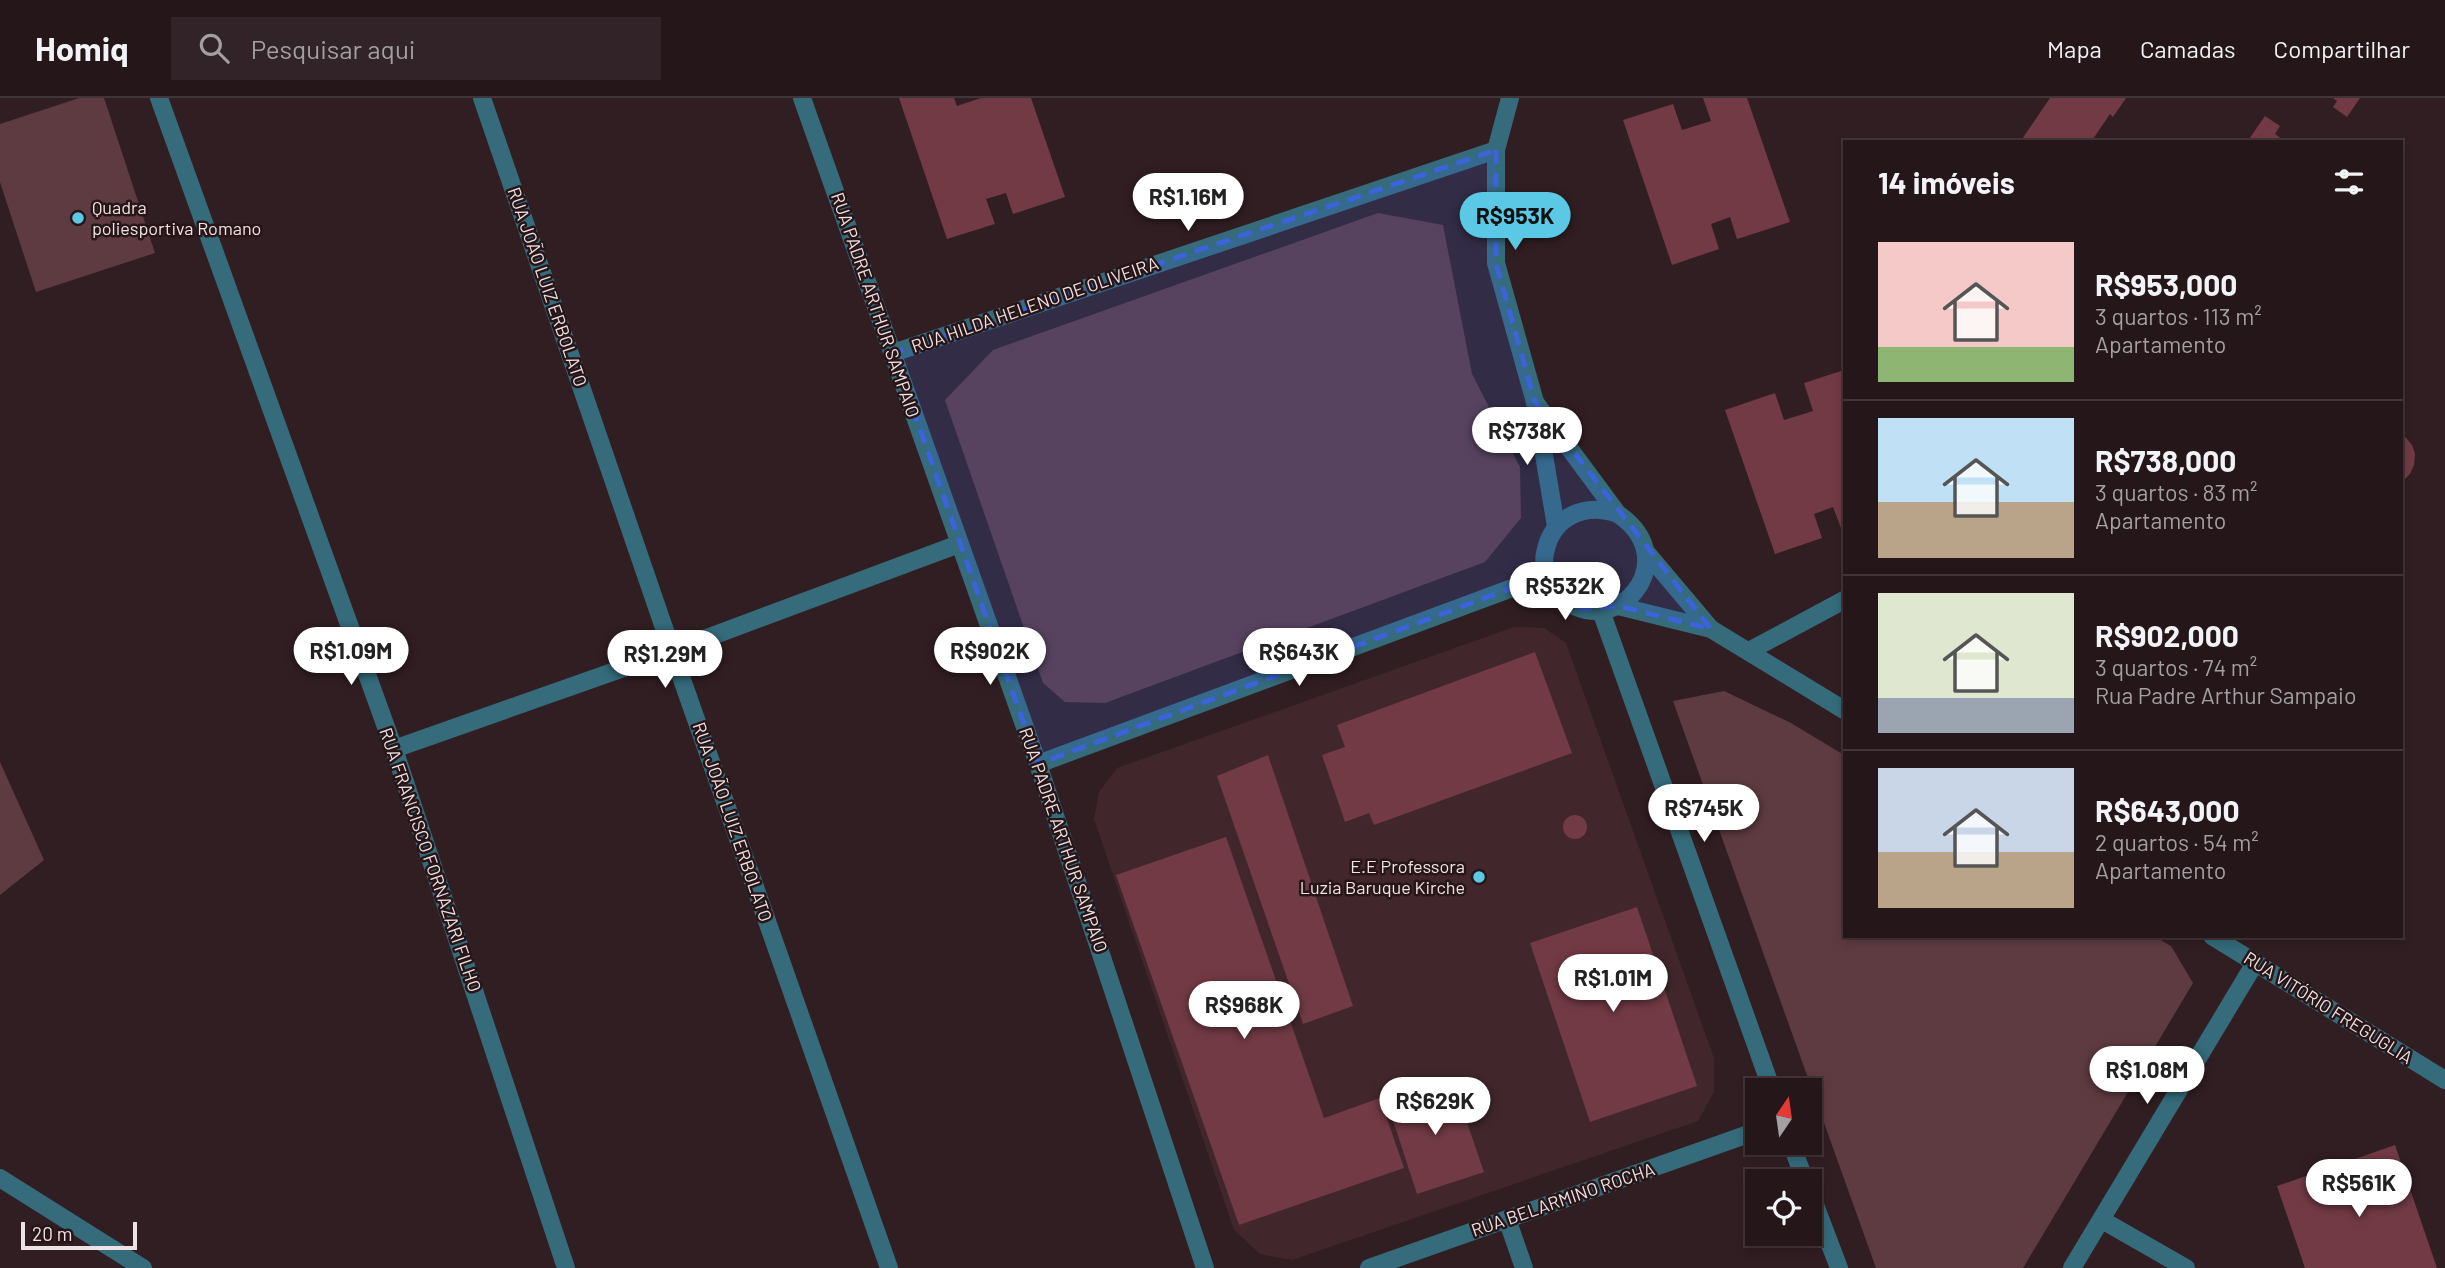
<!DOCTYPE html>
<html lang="pt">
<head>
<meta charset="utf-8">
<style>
	body { margin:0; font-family:Barlow,sans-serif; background:#312327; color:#f1f3f6; height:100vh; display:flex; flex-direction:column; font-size:26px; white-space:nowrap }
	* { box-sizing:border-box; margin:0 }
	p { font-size:23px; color:#a39fa2 }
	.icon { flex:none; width:38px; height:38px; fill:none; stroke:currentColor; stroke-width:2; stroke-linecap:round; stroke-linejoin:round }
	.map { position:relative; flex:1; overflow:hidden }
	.details { position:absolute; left:1843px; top:42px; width:560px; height:798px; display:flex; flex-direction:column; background:#25161a; border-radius:0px; box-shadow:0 4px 10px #0003,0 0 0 2px #423539 }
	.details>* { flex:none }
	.needle { width:46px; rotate:13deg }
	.fabs { position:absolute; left:1745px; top:980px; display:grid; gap:14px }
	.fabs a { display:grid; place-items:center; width:77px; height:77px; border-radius:0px; background:#25161a; box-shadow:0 4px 10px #0003,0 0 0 2px #423539; font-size:35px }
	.scale { position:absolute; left:21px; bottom:18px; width:116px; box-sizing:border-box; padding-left:7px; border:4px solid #efe2e4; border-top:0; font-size:19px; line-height:24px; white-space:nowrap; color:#efe2e4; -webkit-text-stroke:5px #271518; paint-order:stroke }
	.price { position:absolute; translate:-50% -60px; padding:0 16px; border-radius:24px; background:#fff; color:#222; font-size:23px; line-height:46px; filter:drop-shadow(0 2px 4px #0008) }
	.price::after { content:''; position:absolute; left:50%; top:42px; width:21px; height:16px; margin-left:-10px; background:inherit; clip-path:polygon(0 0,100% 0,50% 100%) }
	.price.active { background:#5bc8e6; color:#111 }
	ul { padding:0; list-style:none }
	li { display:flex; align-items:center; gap:21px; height:175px; padding:0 35px }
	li+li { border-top:2px solid #423539 }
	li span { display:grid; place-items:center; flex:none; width:196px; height:140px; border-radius:0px; color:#555 }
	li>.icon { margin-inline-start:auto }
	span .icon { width:84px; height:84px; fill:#fffc; stroke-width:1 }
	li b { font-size:30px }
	h2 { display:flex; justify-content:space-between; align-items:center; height:84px; padding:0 35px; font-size:30px }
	header { display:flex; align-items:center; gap:42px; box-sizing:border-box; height:98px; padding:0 35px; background:#25161a; border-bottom:2px solid #423539 }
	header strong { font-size:33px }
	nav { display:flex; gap:38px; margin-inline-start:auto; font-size:24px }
	.search { width:490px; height:63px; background:#312327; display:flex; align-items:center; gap:18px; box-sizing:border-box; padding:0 24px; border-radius:0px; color:#a39fa2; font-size:26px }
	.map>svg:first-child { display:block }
	.built { fill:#41272c }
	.green { fill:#5e3b41 }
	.building { fill:#723a45 }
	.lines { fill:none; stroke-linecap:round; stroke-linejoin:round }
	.lane { stroke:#356b7b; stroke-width:18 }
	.street { stroke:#356b7b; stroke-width:18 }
	.marked { fill:#3c64da; fill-opacity:0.2; stroke:#3c64da; stroke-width:5; stroke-dasharray:14 9; stroke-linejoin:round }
	.poi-dot { fill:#5bc8e6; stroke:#271518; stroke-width:2.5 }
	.labels { text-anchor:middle; stroke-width:5; stroke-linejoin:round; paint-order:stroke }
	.poi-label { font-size:18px; fill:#efe2e4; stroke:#271518; text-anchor:start }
	.street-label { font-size:18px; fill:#efe2e4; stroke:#271518 }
</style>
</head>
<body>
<header>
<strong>Homiq</strong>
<div class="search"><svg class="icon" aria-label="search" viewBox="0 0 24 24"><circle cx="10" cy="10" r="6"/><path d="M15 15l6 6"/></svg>Pesquisar aqui</div>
<nav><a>Mapa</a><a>Camadas</a><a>Compartilhar</a></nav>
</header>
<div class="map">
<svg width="2445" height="1170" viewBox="0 0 2445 1170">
	<rect width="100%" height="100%" fill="#311e22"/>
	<polygon class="built" points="1514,529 1544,530 1566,545 1714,960 1714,994 1698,1023 1292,1162 1260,1156 1234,1132 1094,721 1099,694 1117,670"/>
	<g class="green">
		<polygon points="79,0 104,0 155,155 36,194 0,84 0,26"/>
		<polygon points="1378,115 1443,127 1472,276 1520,369 1521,420 1485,464 1105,605 1065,604 1043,585 945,302 993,252"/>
		<polygon points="1724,593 1791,625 1844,657 1844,838 2154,838 2171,848 2193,885 2023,1170 1876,1170 1673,603"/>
		<polygon points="0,664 44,762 0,797"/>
	</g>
	<g class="building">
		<polygon points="899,0 954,0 957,8 981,0 1031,0 1065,99 1013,116 1006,95 986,101 995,126 947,141"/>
		<polygon points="1703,0 1747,0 1790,124 1737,141 1730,119 1711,126 1719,151 1672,167 1623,22 1673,6 1682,32 1711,23"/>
		<polygon points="2050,0 2126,0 2113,19 2110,16 2091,44 2020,44"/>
		<polygon points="2333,0 2360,0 2347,19 2333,9 2337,3"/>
		<polygon points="2265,18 2280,28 2275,36 2286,44 2247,44"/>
		<polygon points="1844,272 1844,429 1841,430 1833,409 1814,416 1822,440 1775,456 1725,312 1775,295 1784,322 1813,313 1804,285"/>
		<polygon points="2401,334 2412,347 2415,356 2414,367 2410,376 2401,385"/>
		<polygon points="1535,554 1572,655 1374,727 1369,715 1345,724 1322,657 1345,649 1337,627"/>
		<polygon points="1268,657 1353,908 1303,926 1217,678"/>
		<circle cx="1575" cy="729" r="12"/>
		<polygon points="1226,739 1324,1020 1380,1000 1404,1070 1239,1127 1116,777"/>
		<polygon points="1637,809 1697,988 1590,1024 1530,845"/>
		<polygon points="1452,981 1484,1074 1417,1096 1387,1004"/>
		<polygon points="2395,1047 2437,1170 2305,1170 2277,1088 2326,1071 2336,1098 2364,1088 2355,1061"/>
	</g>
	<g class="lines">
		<polyline class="lane" points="1749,553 1844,502"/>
		<g class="street">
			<polyline points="159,0 394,651 566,1170"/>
			<polyline points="482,0 672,553 889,1170"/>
			<polyline points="802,0 1038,666 1205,1170"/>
			<polyline points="1510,0 1496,52 1496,165 1535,304 1556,428"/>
			<polyline points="893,255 1496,52"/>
			<path d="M1535,304L1618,416C1687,463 1614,547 1560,498C1549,488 1542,470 1545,455C1552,419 1584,404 1618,416"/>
			<polyline points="1646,454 1711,531"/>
			<polyline points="1618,508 1711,531 1844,612"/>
			<polyline points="1601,513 1772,992"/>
			<polyline points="394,651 672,553 959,446"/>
			<polyline points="1038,666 1547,477"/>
			<polyline points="2212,838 2445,982"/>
			<polyline points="1791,1045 1805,1083"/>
			<polyline points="0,1080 143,1170"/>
			<polyline points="1810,1094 1839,1170"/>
			<polyline points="1507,1121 1524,1170"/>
			<polyline points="2102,1122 2186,1170"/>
			<polyline points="1369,1170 1757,1033"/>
			<polyline points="2072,1170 2255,865"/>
		</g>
	</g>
	<path class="marked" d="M1496,52V165L1535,304L1711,531L1618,508L1583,511L1555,493L1547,477L1038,666L893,255Z"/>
	<g class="poi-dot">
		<circle cx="78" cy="120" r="7"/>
		<circle cx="1479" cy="779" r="7"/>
	</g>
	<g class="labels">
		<g class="poi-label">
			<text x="92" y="116">Quadra<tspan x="92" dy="21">poliesportiva Romano</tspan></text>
			<text x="1465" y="775" text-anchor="end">E.E Professora<tspan x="1465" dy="21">Luzia Baruque Kirche</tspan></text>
		</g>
		<g class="street-label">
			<text transform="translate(547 189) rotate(71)" y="6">RUA JOÃO LUIZ ERBOLATO</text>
			<text transform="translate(875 207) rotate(71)" y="6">RUA PADRE ARTHUR SAMPAIO</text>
			<text transform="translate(1035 207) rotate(-19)" y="6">RUA HILDA HELENO DE OLIVEIRA</text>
			<text transform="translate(732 724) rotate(71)" y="6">RUA JOÃO LUIZ ERBOLATO</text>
			<text transform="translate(1063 742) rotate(71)" y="6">RUA PADRE ARTHUR SAMPAIO</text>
			<text transform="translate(430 762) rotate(71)" y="6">RUA FRANCISCO FORNAZARI FILHO</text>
			<text transform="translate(2328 910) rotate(32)" y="6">RUA VITÓRIO FREGUGLIA</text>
			<text transform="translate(1563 1102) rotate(-19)" y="6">RUA BELARMINO ROCHA</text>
		</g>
	</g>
</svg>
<div class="fabs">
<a><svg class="needle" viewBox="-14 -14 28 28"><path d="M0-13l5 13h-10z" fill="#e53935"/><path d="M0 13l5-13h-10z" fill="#a39fa2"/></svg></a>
<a><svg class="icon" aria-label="locate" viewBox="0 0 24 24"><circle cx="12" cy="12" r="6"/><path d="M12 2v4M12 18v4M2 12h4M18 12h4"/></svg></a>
</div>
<div class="scale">20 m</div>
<b class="price" style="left:1188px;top:135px">R$1.16M</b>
<b class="price active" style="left:1515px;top:154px">R$953K</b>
<b class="price" style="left:1527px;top:369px">R$738K</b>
<b class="price" style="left:1565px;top:524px">R$532K</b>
<b class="price" style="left:351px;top:589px">R$1.09M</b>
<b class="price" style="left:990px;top:589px">R$902K</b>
<b class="price" style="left:1299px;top:590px">R$643K</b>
<b class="price" style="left:665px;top:592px">R$1.29M</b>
<b class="price" style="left:1704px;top:746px">R$745K</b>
<b class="price" style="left:1613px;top:916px">R$1.01M</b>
<b class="price" style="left:1244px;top:943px">R$968K</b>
<b class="price" style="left:2147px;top:1008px">R$1.08M</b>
<b class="price" style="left:1435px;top:1039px">R$629K</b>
<b class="price" style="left:2359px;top:1121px">R$561K</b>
<section class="details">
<h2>14 imóveis<svg class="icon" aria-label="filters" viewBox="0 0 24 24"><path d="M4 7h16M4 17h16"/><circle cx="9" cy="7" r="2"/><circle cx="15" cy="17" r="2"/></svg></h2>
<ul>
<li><span style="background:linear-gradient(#f6c9c9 75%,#8fb573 0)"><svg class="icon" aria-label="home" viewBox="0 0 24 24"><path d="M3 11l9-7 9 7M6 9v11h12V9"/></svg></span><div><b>R$953,000</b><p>3 quartos · 113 m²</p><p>Apartamento</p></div></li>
<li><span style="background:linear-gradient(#bfe0f5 60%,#b9a48a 0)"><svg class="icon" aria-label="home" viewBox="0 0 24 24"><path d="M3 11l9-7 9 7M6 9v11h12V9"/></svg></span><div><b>R$738,000</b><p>3 quartos · 83 m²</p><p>Apartamento</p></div></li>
<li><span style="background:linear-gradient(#dfe7d0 75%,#9aa5b1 0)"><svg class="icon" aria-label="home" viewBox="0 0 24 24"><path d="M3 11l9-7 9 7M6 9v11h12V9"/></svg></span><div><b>R$902,000</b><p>3 quartos · 74 m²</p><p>Rua Padre Arthur Sampaio</p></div></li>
<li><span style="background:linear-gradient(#c9d6e8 60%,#b9a48a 0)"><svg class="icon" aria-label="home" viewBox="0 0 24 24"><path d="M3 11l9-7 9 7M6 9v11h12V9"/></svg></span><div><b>R$643,000</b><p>2 quartos · 54 m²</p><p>Apartamento</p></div></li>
</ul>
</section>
</div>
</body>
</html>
